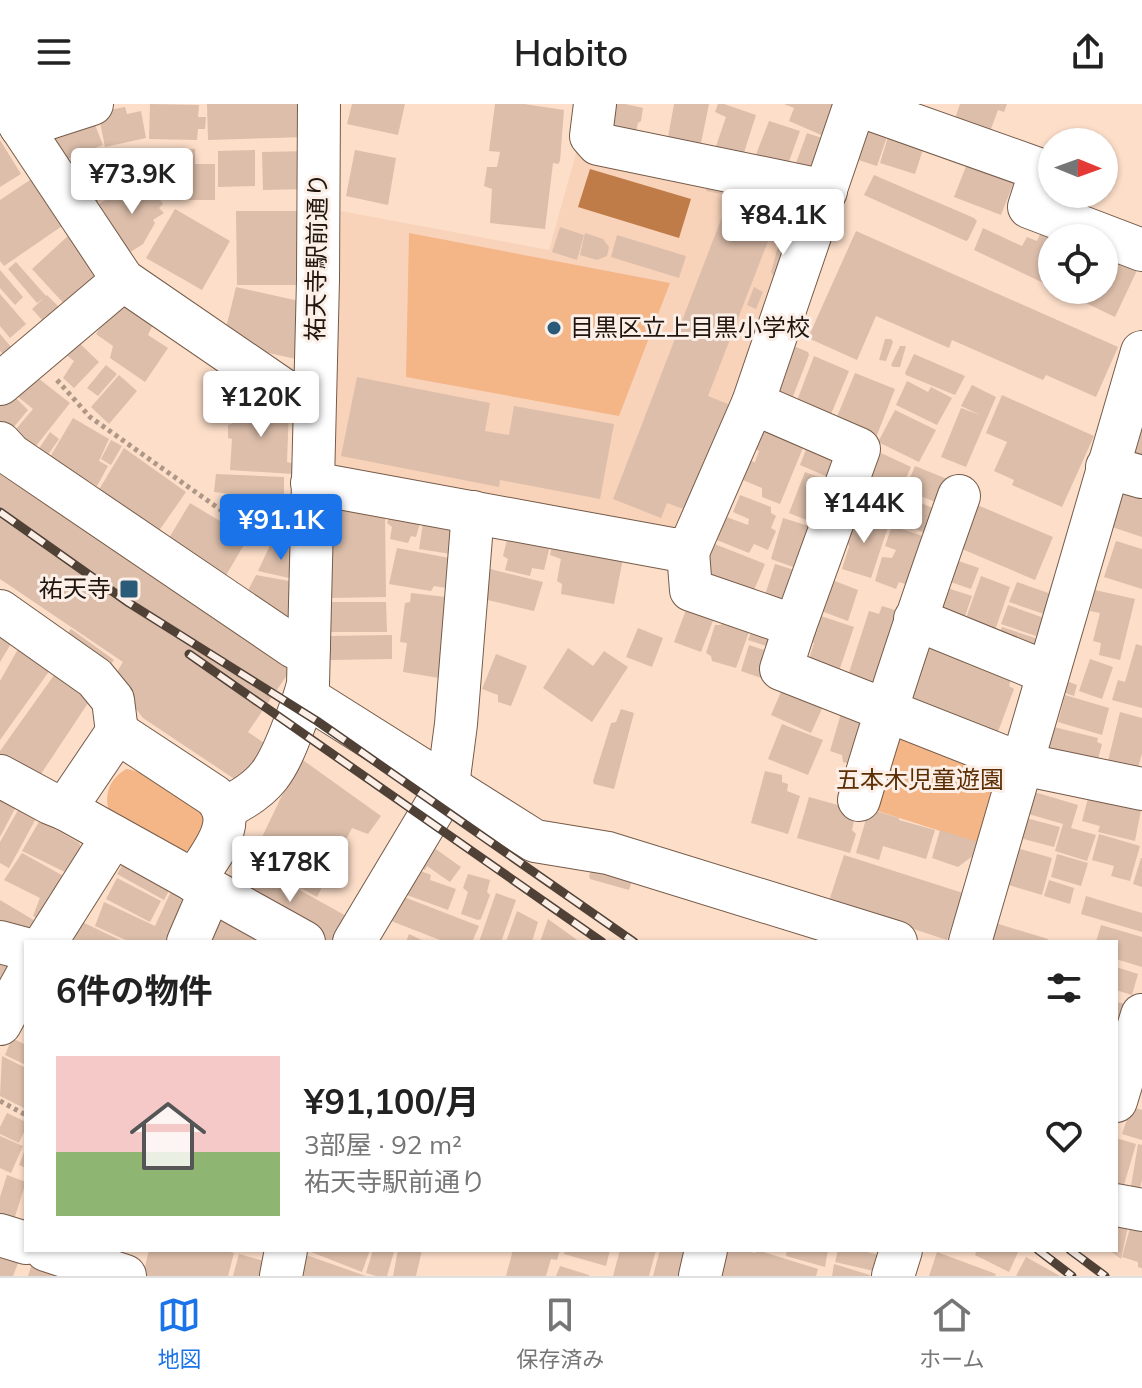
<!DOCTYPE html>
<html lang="ja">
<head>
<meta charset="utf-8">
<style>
	body { margin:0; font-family:Mulish,"Noto Sans JP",sans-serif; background:#f6f6f6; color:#222; height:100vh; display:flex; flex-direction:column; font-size:30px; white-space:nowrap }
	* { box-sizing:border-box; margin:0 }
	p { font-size:26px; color:#767676 }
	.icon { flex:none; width:44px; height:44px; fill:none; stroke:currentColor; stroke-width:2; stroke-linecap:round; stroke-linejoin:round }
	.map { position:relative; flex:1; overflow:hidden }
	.panel { position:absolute; left:24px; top:836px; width:1094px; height:312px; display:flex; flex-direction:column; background:#fff; border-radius:0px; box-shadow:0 2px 6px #0004 }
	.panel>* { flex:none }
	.needle { width:52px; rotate:91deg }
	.buttons { position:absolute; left:1038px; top:24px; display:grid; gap:16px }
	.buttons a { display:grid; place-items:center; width:80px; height:80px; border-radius:50%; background:#fff; box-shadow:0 2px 6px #0004; font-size:40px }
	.price { position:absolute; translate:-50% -68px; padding:0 18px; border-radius:8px; background:#fff; color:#222; font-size:26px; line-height:52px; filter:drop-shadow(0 2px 4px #0008) }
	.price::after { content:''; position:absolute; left:50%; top:48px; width:24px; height:18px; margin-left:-12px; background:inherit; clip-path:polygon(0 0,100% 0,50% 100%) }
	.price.current { background:#1a73e8; color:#fff }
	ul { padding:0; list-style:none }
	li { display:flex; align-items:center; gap:24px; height:200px; padding:0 32px }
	li span { display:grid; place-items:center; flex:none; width:224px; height:160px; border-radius:0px; color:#555 }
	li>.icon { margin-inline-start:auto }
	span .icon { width:96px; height:96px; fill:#fffc; stroke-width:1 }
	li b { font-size:34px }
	h2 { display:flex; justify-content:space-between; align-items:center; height:96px; padding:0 32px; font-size:34px }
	header { display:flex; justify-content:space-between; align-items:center; height:104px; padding:0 32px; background:#fff; font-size:36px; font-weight:600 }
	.tab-bar { display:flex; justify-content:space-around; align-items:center; height:112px; border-top:2px solid #e0e0e0; background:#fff; font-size:22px; color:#767676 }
	.tab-bar a { display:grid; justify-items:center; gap:4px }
	.tab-bar .current { color:#1a73e8 }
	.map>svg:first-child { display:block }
	.built { fill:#f8d3ba }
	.green { fill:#f4b587 }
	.water { fill:#bf7b48 }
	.building { fill:#dcbeaa }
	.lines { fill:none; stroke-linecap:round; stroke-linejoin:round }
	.minor-casing { stroke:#755b49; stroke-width:44 }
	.path { stroke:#ae9787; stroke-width:5; stroke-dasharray:4 4; stroke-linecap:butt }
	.minor { stroke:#fff; stroke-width:42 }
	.rail-casing { stroke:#504137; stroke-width:9 }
	.rail { stroke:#fcefe7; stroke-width:6; stroke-dasharray:18; stroke-linecap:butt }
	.poi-dot { fill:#2a5c79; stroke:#fcefe7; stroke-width:3 }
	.labels { text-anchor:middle; stroke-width:6; stroke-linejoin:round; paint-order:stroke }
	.street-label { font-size:24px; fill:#21160f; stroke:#fcefe7 }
	.poi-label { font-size:24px; fill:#21160f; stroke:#fcefe7; text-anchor:start }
	.park-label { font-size:24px; fill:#5c2f05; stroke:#fcefe7 }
</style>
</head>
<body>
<header><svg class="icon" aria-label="menu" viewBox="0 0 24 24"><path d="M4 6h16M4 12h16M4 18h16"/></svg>Habito<svg class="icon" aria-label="share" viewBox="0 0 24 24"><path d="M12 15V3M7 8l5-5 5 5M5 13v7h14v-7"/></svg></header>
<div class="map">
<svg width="1142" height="1172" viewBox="0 0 1142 1172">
	<rect width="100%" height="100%" fill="#fcdec9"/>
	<polygon class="built" points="577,46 812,94 681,434 335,367 341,107 549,146"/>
	<g class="green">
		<polygon points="409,129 670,179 619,312 406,273"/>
		<polygon points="889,628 1003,662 978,739 865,703"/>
		<path d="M126,665C141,665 198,699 203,712C208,723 200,734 195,743L186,747H175L109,707C104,689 110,675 126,665Z"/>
	</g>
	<polygon class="water" points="590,65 691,95 679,134 578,103"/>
	<g class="building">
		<polygon points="150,0 199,1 198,13 206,13 205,25 198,25 197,36 149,35"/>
		<polygon points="207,0 307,0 308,33 208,36"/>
		<polygon points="352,0 405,0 398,31 347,20"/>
		<polygon points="495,0 524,0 564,6 560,57 558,60 553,59 545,125 490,119 492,85 484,82 487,63 497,63 500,48 489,47"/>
		<polygon points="606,0 625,0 643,4 641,17 638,19 634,35 606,29"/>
		<polygon points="674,0 709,0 700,44 667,39"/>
		<polygon points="718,0 724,0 756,11 741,58 714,48 726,13 715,8"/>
		<polygon points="784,0 842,0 835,37 789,17 794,4"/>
		<polygon points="960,0 1007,0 1004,8 998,6 988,33 953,20"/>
		<polygon points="125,3 127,10 141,7 146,34 105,43 98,8"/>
		<polygon points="90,8 103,41 64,56 51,24"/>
		<polygon points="863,15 890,24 877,62 849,53"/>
		<polygon points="769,17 800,27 787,63 755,53"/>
		<polygon points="807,29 834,38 823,69 796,59"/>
		<polygon points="888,33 927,33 915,70 880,59"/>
		<polygon points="0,36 21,70 0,83"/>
		<polygon points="109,45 121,65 112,72 117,80 95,99 69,64"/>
		<polygon points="165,45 195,45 195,60 215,60 215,96 172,96 172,69 165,69"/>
		<polygon points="255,46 255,82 218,83 218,47"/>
		<polygon points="355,46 396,54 388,101 346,92"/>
		<polygon points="309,47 310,85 263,86 262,48"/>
		<polygon points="970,52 1017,70 1001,111 954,93"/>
		<polygon points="874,71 974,114 977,117 968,136 966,137 864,91"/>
		<polygon points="33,74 65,120 4,162 0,157 0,96"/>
		<polygon points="709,76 727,80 725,91 706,87"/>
		<polygon points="128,82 136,94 145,89 150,94 157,91 163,100 159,104 164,109 153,116 155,119 143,140 129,149 99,100"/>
		<polygon points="729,95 777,114 708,292 733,302 689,407 667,399 661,414 613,395"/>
		<polygon points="175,105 230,137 202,186 146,154"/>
		<polygon points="236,107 305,107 306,181 237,181"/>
		<polygon points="560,123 584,131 577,156 552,148"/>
		<polygon points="983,124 1022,142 1027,133 1037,137 1043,124 1052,134 1052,183 974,146"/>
		<polygon points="856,127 1118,243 1096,293 1046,271 1043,276 952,236 949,244 876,212 857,256 808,234"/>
		<polygon points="788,128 793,129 788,176 773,171 771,168 781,132 786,132"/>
		<polygon points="585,129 603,135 609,143 607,152 597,156 580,151"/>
		<polygon points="69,131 104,170 67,203 32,165"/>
		<polygon points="617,131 686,152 679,174 611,153"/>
		<polygon points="1104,153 1118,160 1121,153 1139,162 1115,213 1059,186 1104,186"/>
		<polygon points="16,158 46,192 47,191 60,204 44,218 32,205 44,194 37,199 8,165"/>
		<polygon points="0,166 23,193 15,201 0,184"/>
		<polygon points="236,183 308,199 296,255 255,246 226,224"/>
		<polygon points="754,183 763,188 756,205 747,201"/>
		<polygon points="0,190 26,220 10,234 0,222"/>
		<polygon points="120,192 155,216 148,231 168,244 145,278 110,254 113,242 96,230"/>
		<polygon points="0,230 12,244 4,251 0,247"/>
		<polygon points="73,233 99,258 74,284 63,274 74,257 60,246"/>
		<polygon points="885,235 891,235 893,238 886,257 879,256"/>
		<polygon points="791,241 808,248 809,251 792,295 778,291 779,287 772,283"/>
		<polygon points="900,242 906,242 900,263 893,263 891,261"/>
		<polygon points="914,250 965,272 955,291 906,271 905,269"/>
		<polygon points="814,252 849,267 829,315 795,302"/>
		<polygon points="106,261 117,270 98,292 87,284"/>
		<polygon points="29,267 70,299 32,347 11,331 33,305 12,288"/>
		<polygon points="855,269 895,285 875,336 834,320"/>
		<polygon points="119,271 137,287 109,320 91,303"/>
		<polygon points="357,273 490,299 485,327 509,331 514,302 614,320 600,395 500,376 499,383 341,352"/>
		<polygon points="907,277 928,288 931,283 952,294 937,321 896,301"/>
		<polygon points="972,281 996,293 966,363 941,353 961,304 980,311 961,302"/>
		<polygon points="10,288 28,306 8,330 0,322 0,298"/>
		<polygon points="259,289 289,304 287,358 295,360 294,370 230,366 232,335 228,334 228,321 233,319 233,315 237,314 239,311 250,311 250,297 257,296"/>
		<polygon points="1002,291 1094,332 1062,403 1012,381 1014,376 994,367 1007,338 986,329"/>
		<polygon points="895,306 936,326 919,358 878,338"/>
		<polygon points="768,311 809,329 780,400 762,393 762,384 738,374 745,356 755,358 759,347 754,344"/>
		<polygon points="73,314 109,335 99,357 108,362 97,382 50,353"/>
		<polygon points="1141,326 1142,326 1142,354 1134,352"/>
		<polygon points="50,328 59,335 43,358 34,352"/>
		<polygon points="812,330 846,344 833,375 800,361"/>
		<polygon points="111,336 122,342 111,361 101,355"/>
		<polygon points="124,344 186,388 156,431 97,389"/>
		<polygon points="881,349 911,363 887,416 851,398 865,381"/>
		<polygon points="0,355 298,555 248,628 270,643 236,676 143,614 117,580 115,571 123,558 0,475"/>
		<polygon points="915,362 952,377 943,401 905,386"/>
		<polygon points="805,368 835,379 819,421 789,409"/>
		<polygon points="216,370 284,373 284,399 278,400 278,407 295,410 294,424 253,415 252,397 233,396 231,390 214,388"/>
		<polygon points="1125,382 1142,388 1142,433 1112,423"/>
		<polygon points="740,391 771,403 771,409 776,412 771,424 776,427 768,446 754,440 749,449 712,434 721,411 748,421 749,415 733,408"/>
		<polygon points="903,391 935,405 925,429 893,416"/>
		<polygon points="190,399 248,434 225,473 166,439"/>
		<polygon points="975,400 1053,433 1035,476 962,445 971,423 966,418"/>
		<polygon points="393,401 423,408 416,433 411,432 408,439 390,435 392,423 387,419"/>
		<polygon points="329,406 385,406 386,493 329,494"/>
		<polygon points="425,406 457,412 457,451 419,445"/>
		<polygon points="855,409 889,420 871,474 842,465 849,443 849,441 845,439"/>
		<polygon points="783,414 818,425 804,467 771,455"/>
		<polygon points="892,422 932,435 918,484 899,478 896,485 875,477 882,453 892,454 896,446 885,442"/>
		<polygon points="509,428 551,438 544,466 532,464 530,472 505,466 508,455 503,452"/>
		<polygon points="554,430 624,450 614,500 561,490 562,480 557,477 561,455 550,451"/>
		<polygon points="1116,437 1142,445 1142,485 1104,473"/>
		<polygon points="271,439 300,450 298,476 258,467"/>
		<polygon points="712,439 765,460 752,491 700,470"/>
		<polygon points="397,444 460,456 453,485 434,482 431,487 389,480"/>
		<polygon points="947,453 979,464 971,485 939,474"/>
		<polygon points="775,460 804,469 792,503 764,494"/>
		<polygon points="490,465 543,478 534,507 483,495"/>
		<polygon points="256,471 300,479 295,530 243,496"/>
		<polygon points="981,472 1010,483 993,532 965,517"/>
		<polygon points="827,474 858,486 848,517 816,505"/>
		<polygon points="1017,478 1051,490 1044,510 1009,498"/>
		<polygon points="938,481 972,492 964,515 930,504"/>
		<polygon points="1095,486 1135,495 1120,556 1099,551 1101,539 1093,537 1100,509 1090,507"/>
		<polygon points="411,489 455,494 445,575 403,568 407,539 400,538 405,499 410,498"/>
		<polygon points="690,495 717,506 701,548 674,538"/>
		<polygon points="329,498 386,498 387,528 329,528"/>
		<polygon points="1008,501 1044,514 1036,532 1001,520"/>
		<polygon points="882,502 904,509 878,589 846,578 869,507 879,510"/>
		<polygon points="727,506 750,525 736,564 712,557 711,552 706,549 715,521 721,521"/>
		<polygon points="815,510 854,523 837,573 807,562 814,539 807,537"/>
		<polygon points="758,511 779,546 748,536"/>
		<polygon points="1002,523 1035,534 1036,538 1033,547 997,533"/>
		<polygon points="0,524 15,533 0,558"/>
		<polygon points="638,524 663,534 652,563 626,553"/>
		<polygon points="71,525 114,556 105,568 62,537"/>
		<polygon points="392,531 392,555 329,556 329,532"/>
		<polygon points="926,537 1005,567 1010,578 1009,582 1014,585 996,633 904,595"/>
		<polygon points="22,538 55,559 0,636 0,577"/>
		<polygon points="1136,540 1142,542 1142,604 1112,596 1118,576 1125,578"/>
		<polygon points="749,541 776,550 767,576 741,567"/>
		<polygon points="568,544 593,562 604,547 628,563 592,618 543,584"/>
		<polygon points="496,550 527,562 511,602 498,598 498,591 482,585"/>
		<polygon points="1090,555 1113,563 1102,595 1079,587"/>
		<polygon points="57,567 90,596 37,676 0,654 0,647"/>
		<polygon points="1064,576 1077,581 1074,592 1060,587"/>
		<polygon points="784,581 825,598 811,629 771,611"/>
		<polygon points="1065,591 1109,604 1102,631 1058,618"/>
		<polygon points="621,605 634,609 614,685 594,680 593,677 611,619 616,618"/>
		<polygon points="842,606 871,614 858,662 843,658 842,651 830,647"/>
		<polygon points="1120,608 1142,614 1142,649 1135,676 1105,669"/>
		<polygon points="782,620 823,636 808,671 768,655"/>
		<polygon points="1054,623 1098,634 1097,638 1102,640 1096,663 1047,651"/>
		<polygon points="300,654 381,712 368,730 352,724 317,793 251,756"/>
		<polygon points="765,667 782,671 782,678 788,680 787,687 800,692 788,730 751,719"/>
		<polygon points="1091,683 1142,701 1135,737 1098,728 1100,722 1082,717"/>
		<polygon points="0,687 19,697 0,733"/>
		<polygon points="1031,687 1078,701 1071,724 1096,731 1087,757 1055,747 1063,720 1025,709"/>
		<polygon points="809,693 852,705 855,712 852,726 856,730 850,749 797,734"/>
		<polygon points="22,699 39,709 9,764 0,759 0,738"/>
		<polygon points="869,705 899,714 899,716 935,726 926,755 883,742 879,756 856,749"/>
		<polygon points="1022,713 1060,723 1054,743 1016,733"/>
		<polygon points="40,716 79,739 83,748 69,770 22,747"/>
		<polygon points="940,726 978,738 974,751 958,763 932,754"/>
		<polygon points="1099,730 1140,742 1130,777 1111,772 1114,762 1092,756"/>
		<polygon points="423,736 461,763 450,778 427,762 425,766 410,755"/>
		<polygon points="1013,743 1052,754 1042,791 1002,779"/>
		<polygon points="22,749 67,774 41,817 33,812 40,794 4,776"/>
		<polygon points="1057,750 1088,759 1081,782 1051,773"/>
		<polygon points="844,751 963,789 947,836 829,797"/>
		<polygon points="1141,754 1142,754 1142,783 1133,780"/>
		<polygon points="125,756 172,781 164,796 117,770"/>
		<polygon points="249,758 348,813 333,838 323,838 233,786"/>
		<polygon points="405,761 431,771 430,776 456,785 448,806 396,787"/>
		<polygon points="593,761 633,774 629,786 590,775 589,772"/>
		<polygon points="468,770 490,776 487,788 490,791 481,815 478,816 461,810 468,788 463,784"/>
		<polygon points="117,774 161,797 150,818 106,795"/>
		<polygon points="1049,776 1074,784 1070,800 1044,792"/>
		<polygon points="173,783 203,797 186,836 161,826 187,838 130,838 95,822 104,798 155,822"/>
		<polygon points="391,788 479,822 472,838 445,838 381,813"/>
		<polygon points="496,789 516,796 501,838 479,838"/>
		<polygon points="1086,792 1142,809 1142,828 1081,810"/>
		<polygon points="0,796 37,818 32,826 0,825"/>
		<polygon points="212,805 271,838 194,838"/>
		<polygon points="517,807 538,818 532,838 506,838"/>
		<polygon points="548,815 580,838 540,838"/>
		<polygon points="78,816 124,838 68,838"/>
		<polygon points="992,818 1048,835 1047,838 986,838"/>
		<polygon points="1101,821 1142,833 1142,863 1116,855 1116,838 1096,838"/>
		<polygon points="409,830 426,838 406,838"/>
		<polygon points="0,851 18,856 0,885"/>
		<polygon points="1116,863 1138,870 1132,891 1116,886"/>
		<polygon points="1116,898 1130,901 1116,952"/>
		<polygon points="12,934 26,941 26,961 5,951"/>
		<polygon points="2,952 26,964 26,1005 0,992"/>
		<polygon points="1131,1003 1142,1006 1142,1036 1122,1030"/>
		<polygon points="7,1009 26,1018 26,1024 19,1039 0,1030 0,1023"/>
		<polygon points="0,1032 23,1042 11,1069 0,1064"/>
		<polygon points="1116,1034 1136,1040 1124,1081 1116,1079"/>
		<polygon points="1138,1040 1142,1041 1142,1076 1140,1084 1131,1082"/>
		<polygon points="26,1043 26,1064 19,1061"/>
		<polygon points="7,1071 26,1078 12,1122 0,1117 0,1093"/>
		<polygon points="1116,1106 1131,1109 1121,1155 1109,1146 1116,1146"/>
		<polygon points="1134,1109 1142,1111 1142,1164 1138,1163 1138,1158 1122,1153"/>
		<polygon points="149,1146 222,1146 234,1149 228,1172 147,1172 143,1171"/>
		<polygon points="306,1146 370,1146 362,1168"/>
		<polygon points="373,1146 394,1148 387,1172 376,1172 366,1169"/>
		<polygon points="398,1146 422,1146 416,1172 393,1172"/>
		<polygon points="513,1146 560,1146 557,1156 551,1155 546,1172 506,1172"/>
		<polygon points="565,1146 610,1146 606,1162 564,1150"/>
		<polygon points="620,1146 656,1146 649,1172 613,1172"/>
		<polygon points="660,1146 690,1146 690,1172 653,1172"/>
		<polygon points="723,1146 745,1146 755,1149 757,1146 818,1165 816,1172 715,1172"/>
		<polygon points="787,1146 828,1146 825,1163 786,1152"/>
		<polygon points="838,1146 859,1146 891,1154 887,1170 835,1158"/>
		<polygon points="977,1146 1019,1146 1009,1168 975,1151"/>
		<polygon points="0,1147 20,1154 13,1172 0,1172"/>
		<polygon points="937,1148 996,1170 995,1172 929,1172"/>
		<polygon points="239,1150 278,1161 274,1172 233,1172"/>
		<polygon points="306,1151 366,1172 299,1172"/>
		<polygon points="1026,1153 1060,1172 1016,1172"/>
		<polygon points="34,1154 73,1172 28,1172"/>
		<polygon points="834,1160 870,1171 870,1172 832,1172"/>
		<polygon points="560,1162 589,1171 589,1172 556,1172"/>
	</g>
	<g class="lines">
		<defs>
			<g id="minor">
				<polyline points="6,0 123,176 285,287 301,294 314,295"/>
				<polyline points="595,0 591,32 598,40 826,87"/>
				<polyline points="855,0 1041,66 1029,103 1142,146"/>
				<polyline points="21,23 92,0"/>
				<polyline points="0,280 123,176"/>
				<polyline points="753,299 859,345 795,522 781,565 1022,660 1142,685"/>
				<polyline points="0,339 11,351 294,543 309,543"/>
				<polyline points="1107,363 1142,373"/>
				<polyline points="312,379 688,448 753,299 855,0"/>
				<polyline points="688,448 691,486 795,522"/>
				<polyline points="0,507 95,574 113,596 117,628"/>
				<polyline points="915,515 1048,569"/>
				<polyline points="305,592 535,737 608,749 896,838"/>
				<polyline points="0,672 50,699 65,705 304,838"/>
				<path d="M859,696C889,593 923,493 959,392"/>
				<path d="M65,705L117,628L214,692C241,719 209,752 194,777"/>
				<path d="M223,705C268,684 277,666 294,621C299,608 305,594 308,580L318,176L319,0"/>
				<polyline points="0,838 26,845"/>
				<polyline points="46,838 113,732"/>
				<polyline points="188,838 210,787"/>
				<polyline points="354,838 448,681 456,620 473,408"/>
				<polyline points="970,838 1142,248"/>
				<polyline points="0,920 26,873"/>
				<polyline points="1116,997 1142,911"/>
				<polyline points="1116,1101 1142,1106"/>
				<polyline points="0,1131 26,1139"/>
				<polyline points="46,1146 125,1172"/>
				<polyline points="281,1172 286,1146"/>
				<polyline points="700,1172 706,1146"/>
				<polyline points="893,1172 901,1146"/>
			</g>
		</defs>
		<use href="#minor" class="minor-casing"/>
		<g class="path">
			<polyline points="57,276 90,313 249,426 277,432"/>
			<polyline points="0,997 26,1011"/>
		</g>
		<use href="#minor" class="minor"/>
		<defs>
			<g id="rail">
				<polyline points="0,408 129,499 317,617 634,838"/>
				<polyline points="189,550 602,838"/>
				<polyline points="1038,1146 1072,1172"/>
				<polyline points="1070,1146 1105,1172"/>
			</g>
		</defs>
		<use href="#rail" class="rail-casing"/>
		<use href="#rail" class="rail"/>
	</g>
	<g class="poi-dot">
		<circle cx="554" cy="224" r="8"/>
		<rect x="119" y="475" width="20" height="20" rx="4"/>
	</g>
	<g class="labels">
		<g class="street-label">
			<text transform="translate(317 153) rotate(-89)" y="8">祐天寺駅前通り</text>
		</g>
		<g class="poi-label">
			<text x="570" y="232">目黒区立上目黒小学校</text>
			<text x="111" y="493" text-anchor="end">祐天寺</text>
		</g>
		<g class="park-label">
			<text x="920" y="684">五本木児童遊園</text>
		</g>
	</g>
</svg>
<div class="buttons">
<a><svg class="needle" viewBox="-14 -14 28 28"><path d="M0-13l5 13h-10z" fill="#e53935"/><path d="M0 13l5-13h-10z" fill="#767676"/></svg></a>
<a><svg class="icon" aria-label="locate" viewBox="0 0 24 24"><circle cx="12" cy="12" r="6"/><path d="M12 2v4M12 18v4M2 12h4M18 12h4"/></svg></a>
</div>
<b class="price" style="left:132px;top:112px">¥73.9K</b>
<b class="price" style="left:783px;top:153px">¥84.1K</b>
<b class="price" style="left:261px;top:335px">¥120K</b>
<b class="price" style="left:864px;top:441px">¥144K</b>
<b class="price current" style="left:281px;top:458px">¥91.1K</b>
<b class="price" style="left:290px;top:800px">¥178K</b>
<section class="panel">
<h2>6件の物件<svg class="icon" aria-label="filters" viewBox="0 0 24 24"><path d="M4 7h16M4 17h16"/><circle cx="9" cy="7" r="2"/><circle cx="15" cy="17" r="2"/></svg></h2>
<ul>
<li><span style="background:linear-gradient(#f6c9c9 60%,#8fb573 0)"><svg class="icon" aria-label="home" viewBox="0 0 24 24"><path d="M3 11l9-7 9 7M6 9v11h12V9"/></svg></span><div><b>¥91,100/月</b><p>3部屋 · 92 m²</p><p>祐天寺駅前通り</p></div><svg class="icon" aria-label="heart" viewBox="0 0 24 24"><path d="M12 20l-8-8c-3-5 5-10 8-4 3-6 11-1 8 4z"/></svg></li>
</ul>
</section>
</div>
<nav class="tab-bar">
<a class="current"><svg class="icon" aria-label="map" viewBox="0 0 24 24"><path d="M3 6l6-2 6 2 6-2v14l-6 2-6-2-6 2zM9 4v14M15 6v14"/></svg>地図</a>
<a><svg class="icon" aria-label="saved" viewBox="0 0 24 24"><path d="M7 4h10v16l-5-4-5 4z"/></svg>保存済み</a>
<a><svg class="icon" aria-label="home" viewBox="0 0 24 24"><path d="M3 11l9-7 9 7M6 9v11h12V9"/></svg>ホーム</a>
</nav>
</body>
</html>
